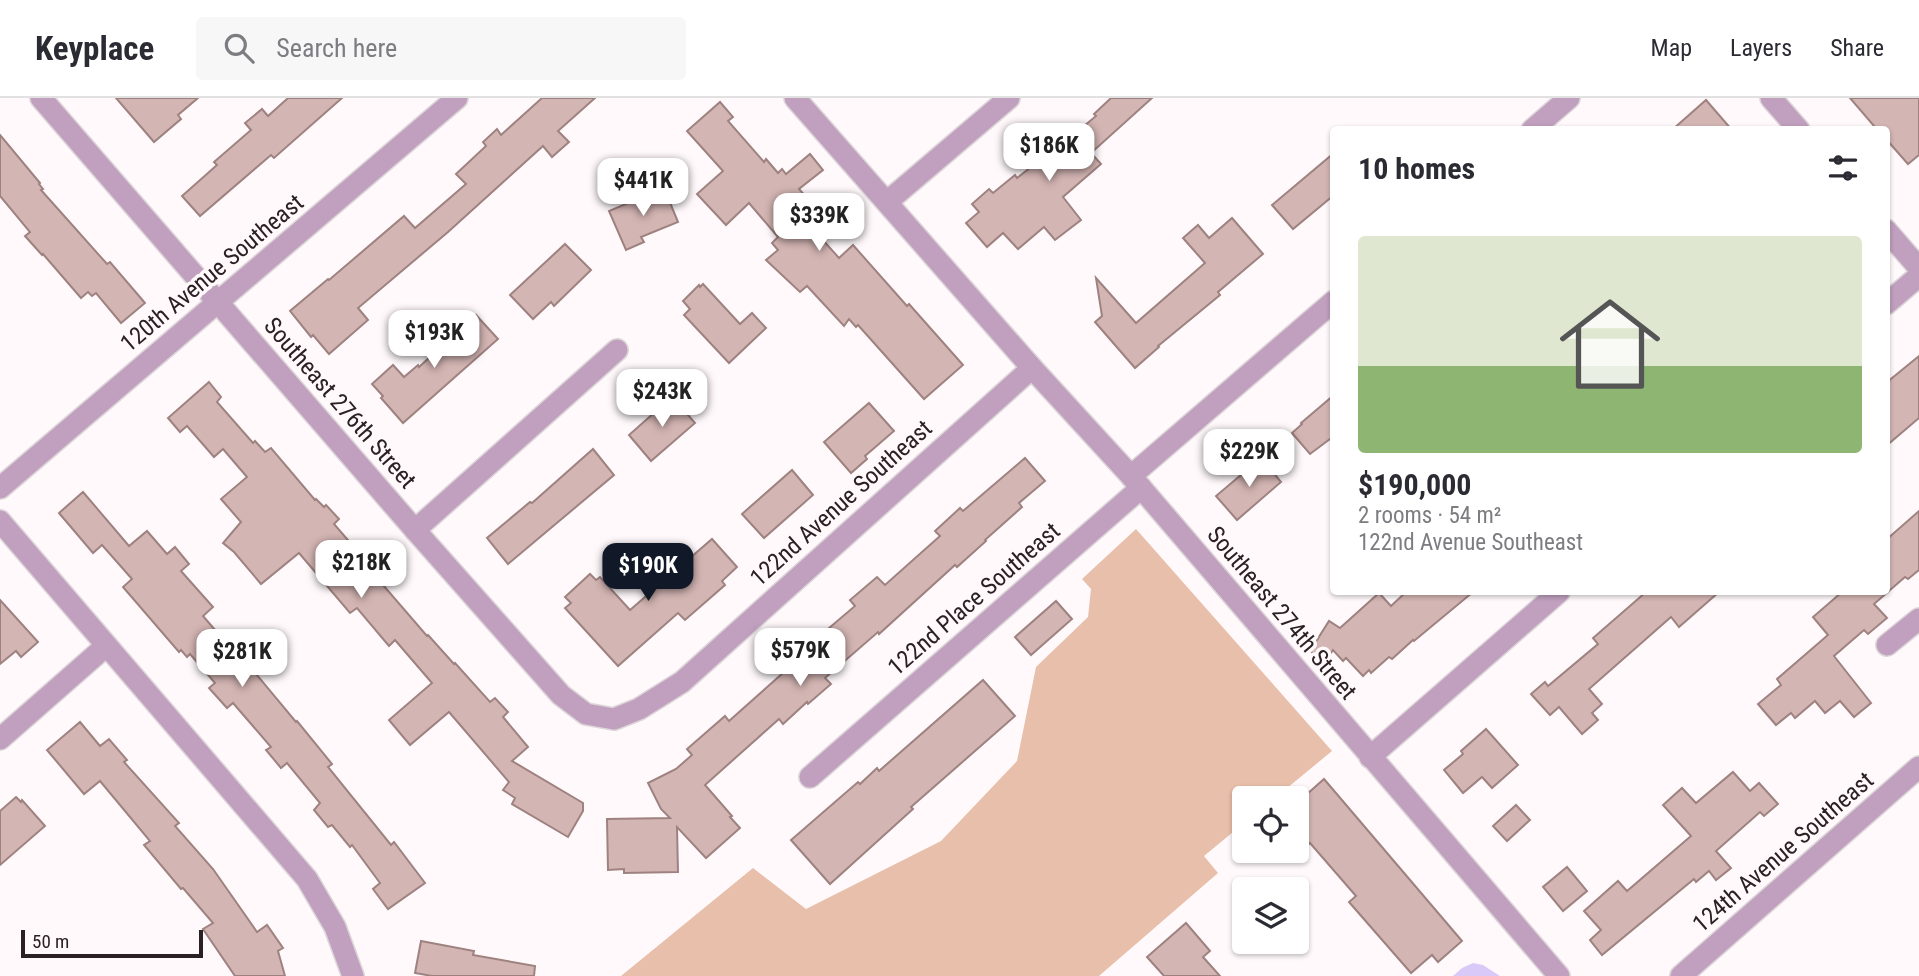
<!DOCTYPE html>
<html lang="en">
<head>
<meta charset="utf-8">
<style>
	body { margin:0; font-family:"Roboto Condensed",sans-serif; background:#f7f7f7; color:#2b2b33; height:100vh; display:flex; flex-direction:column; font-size:26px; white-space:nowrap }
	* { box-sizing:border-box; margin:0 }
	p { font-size:23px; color:#7c7c81 }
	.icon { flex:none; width:38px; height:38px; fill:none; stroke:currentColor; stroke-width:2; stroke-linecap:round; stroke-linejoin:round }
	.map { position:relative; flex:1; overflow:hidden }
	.panel { position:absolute; left:1330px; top:28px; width:560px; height:469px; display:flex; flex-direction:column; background:#fff; border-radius:7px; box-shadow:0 2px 5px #0004 }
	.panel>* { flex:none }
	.buttons { position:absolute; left:1232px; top:688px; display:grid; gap:14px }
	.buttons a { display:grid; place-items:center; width:77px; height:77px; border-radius:7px; background:#fff; box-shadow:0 2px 5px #0004; font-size:35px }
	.scale { position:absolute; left:21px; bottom:18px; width:182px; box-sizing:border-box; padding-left:7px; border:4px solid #2b2024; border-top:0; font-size:19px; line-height:24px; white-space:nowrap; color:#2b2024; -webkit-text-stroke:5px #fff9fb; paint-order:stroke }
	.price { position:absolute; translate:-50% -60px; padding:0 16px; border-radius:14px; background:#fff; color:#222; font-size:23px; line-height:46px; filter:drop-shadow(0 2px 4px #0008) }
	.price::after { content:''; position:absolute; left:50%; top:42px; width:21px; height:16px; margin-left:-10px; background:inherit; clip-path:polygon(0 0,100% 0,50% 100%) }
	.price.on { background:#111827; color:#fff }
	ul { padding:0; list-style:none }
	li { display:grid; align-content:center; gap:14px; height:371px; padding:0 28px }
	li span { display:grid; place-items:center; height:217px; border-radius:7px; color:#555 }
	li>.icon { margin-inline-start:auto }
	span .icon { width:126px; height:126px; fill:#fffc; stroke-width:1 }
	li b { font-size:30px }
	h2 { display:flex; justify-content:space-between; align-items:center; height:84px; padding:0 28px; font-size:30px }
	header { display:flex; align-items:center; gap:42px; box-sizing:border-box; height:98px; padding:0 35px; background:#fff; border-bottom:2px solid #e1e1e2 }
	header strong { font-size:33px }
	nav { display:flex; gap:38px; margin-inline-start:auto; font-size:24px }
	.search { width:490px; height:63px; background:#f7f7f7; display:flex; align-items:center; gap:18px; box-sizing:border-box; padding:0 24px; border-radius:7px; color:#7c7c81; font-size:26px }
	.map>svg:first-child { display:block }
	.green { fill:#e8bfaa }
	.water { fill:#d9c9f8 }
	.building { fill:#d3b5b3; stroke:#9e8280; stroke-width:2 }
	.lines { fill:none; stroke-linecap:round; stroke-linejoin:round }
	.minor-casing { stroke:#ddd6d9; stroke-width:24 }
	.minor { stroke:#c0a0be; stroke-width:21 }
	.labels { text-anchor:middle; stroke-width:7; stroke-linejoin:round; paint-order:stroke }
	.street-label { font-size:24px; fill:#2b2024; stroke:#fff9fb }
</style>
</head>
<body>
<header>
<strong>Keyplace</strong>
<div class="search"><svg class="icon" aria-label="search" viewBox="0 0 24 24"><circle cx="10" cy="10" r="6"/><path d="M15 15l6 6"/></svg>Search here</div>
<nav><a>Map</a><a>Layers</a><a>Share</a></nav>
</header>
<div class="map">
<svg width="1919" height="878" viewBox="0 0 1919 878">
	<rect width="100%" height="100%" fill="#fff9fb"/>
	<polygon class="green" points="1136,431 1332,653 1275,700 1244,700 1244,725 1204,758 1218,775 1099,878 621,878 753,770 806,811 941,743 1017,663 1036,569 1088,519 1091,491 1082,481"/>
	<polygon class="water" points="1473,865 1483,867 1500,878 1453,878 1462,870"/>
	<g class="building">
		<polygon points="116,0 198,0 178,17 181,21 154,44"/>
		<polygon points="288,0 342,0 274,60 271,57 200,118 182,98 217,67 214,64 251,32 245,25 262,11 268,18"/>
		<polygon points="542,0 595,0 558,33 569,44 552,59 543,48 448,134 358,210 368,222 329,256 313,237 311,239 290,213 328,181 329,182 404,118 415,130 466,86 456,76 486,48 483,44 497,31 501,37"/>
		<polygon points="1111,0 1152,0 1091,55 1101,66 1063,99 1081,122 1055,142 1044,129 1018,151 1003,135 987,149 966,125 979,114 972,106 989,91 993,95 1015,77 1017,80 1064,43 1065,44 1096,18 1094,16"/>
		<polygon points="1850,0 1919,0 1919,57 1908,66 1886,41 1886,32 1879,32 1874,28"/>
		<polygon points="1706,2 1732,32 1672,32"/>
		<polygon points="720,4 733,19 728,23 764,64 766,61 778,75 782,71 786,76 810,56 823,72 799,91 825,121 813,131 839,160 853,147 907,208 909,206 963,267 924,301 858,227 856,229 849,221 844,228 807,188 800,194 766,162 778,152 772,145 778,139 749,105 726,127 697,96 723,73 687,33"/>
		<polygon points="0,37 40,85 39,86 43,91 41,92 107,166 110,164 145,205 121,225 96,195 92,198 88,194 81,200 43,156 42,157 25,138 30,134 0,98"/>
		<polygon points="1334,55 1334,97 1293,131 1272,107"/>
		<polygon points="664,90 678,124 641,139 644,144 626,152 609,113"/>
		<polygon points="1232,120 1263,156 1218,194 1220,197 1158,248 1159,249 1135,270 1095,224 1102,218 1096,180 1136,225 1205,165 1183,140 1198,127 1209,140"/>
		<polygon points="565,146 591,172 554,208 551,204 533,221 510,197"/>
		<polygon points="703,186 740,226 752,215 766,230 729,265 684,217 690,211 683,203 699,187 700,189"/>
		<polygon points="476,217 498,241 403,325 381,300 383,298 372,286 393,267 404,279 418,267 419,269"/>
		<polygon points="1919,258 1919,320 1886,348 1886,285"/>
		<polygon points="209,284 221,299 217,304 253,345 255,343 265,354 271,350 315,402 316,401 324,409 326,407 339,421 334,426 360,456 358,458 427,538 428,537 454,566 455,565 490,604 495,600 508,614 503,619 528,649 512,663 583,705 583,713 568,739 512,706 515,700 503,692 509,684 449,614 410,647 389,622 432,585 395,542 389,548 357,510 350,515 299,455 261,486 234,454 223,445 241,424 221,401 247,379 223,351 214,359 187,328 180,334 168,320"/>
		<polygon points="1334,297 1334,338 1310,356 1292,335 1302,326 1301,325"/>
		<polygon points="672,299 695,325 651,363 629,337"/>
		<polygon points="869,305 894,333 865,358 867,361 851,375 824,344"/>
		<polygon points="593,351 614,377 508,466 487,440 530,404 532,405"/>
		<polygon points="1025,360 1045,383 1019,405 1022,409 985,442 986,443 957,469 955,467 879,536 878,534 825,580 831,586 808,606 807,604 783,626 779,621 705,687 732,718 730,719 740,730 706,760 677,729 678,774 624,775 624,771 608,772 607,721 670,720 661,711 648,685 676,671 692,657 687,651 725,618 729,623 784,574 775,565 796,546 802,553 855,508 850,502 877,479 885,487 940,438 935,433 960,410 963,413"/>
		<polygon points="1261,360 1281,384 1237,422 1216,398"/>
		<polygon points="792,372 813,397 764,440 742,416"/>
		<polygon points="83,394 129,448 147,433 167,456 175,449 189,466 181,473 213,509 203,518 240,561 242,559 296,624 297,623 332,666 328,669 391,747 394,744 425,785 388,811 373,791 380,785 352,747 350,749 332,727 328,729 314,712 320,705 287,665 281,670 266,652 271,649 233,605 227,610 209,590 215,585 190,556 187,559 181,552 179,554 123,489 132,481 102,447 93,455 59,415"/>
		<polygon points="1919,413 1919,472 1908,481 1905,479 1874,506 1887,520 1868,536 1864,532 1834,558 1871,605 1854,619 1840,603 1825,615 1815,603 1795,620 1791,615 1776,627 1758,606 1781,587 1777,581 1828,537 1813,519 1842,494 1886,494 1886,442"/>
		<polygon points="712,441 737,469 722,483 725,487 685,522 678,515 618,568 565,510 571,505 565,499 590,476 596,482 600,479 630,512"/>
		<polygon points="1406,494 1473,494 1414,543 1413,542 1392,561 1389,559 1371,575 1369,572 1363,578 1346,560 1343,563 1333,552 1325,564 1310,553 1329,523 1340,530 1379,495 1391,508"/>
		<polygon points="1646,494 1719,494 1679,529 1671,519 1589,591 1602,606 1592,615 1598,622 1582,636 1559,609 1550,617 1531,596 1545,584 1548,588 1598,546 1593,540"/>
		<polygon points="0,502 38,544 21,559 16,553 0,566"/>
		<polygon points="1056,503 1072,521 1031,557 1015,539"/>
		<polygon points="983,582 1015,618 911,709 913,711 830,786 791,742 858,684 860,686 877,670 879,673"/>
		<polygon points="80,624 100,648 109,641 127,662 124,664 179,725 175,728 213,771 257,834 267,827 283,850 278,853 285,878 235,878 203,831 213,825 183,790 181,791 144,747 150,743 100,683 84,696 47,652"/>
		<polygon points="1486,631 1518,667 1492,690 1482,679 1463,695 1444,672 1463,656 1461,653"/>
		<polygon points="1733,674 1750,693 1759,685 1778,706 1764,718 1760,714 1716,753 1731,770 1716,782 1709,773 1696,784 1694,781 1602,857 1590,842 1601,832 1584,813 1618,783 1627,793 1691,738 1663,707 1682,690 1696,705"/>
		<polygon points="1324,681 1462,843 1438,864 1432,857 1411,875 1349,804 1356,798 1310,745 1297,757 1297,705"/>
		<polygon points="16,699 21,704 22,702 45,728 0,767 0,713"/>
		<polygon points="1516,707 1530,722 1507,743 1493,728"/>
		<polygon points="1567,769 1587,793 1563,813 1543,789"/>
		<polygon points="1186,825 1210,853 1203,859 1220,878 1164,878 1147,859"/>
		<polygon points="421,843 474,853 473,857 535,868 534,878 432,878 415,875"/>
	</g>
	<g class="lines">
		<defs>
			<g id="minor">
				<polyline points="41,0 415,432 561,597 586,616 614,621 639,611 682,584 1032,270"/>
				<polyline points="795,0 1032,270 1131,378 1559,878"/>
				<polyline points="1771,0 1799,32"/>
				<polyline points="1532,32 1569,0"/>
				<polyline points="887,104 1009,0"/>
				<polyline points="1886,132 1919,170"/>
				<polyline points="1886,206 1919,178"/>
				<polyline points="1131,378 1334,203"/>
				<polyline points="0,390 457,0"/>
				<polyline points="0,423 307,781 335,829 353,878"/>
				<polyline points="415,432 617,252"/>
				<polyline points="1887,547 1919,521"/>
				<polyline points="0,641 106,548"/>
				<polyline points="1370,659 1559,494"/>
				<polyline points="810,679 1141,390"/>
				<polyline points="1681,878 1919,669"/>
			</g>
		</defs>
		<use href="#minor" class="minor-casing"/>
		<use href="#minor" class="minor"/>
	</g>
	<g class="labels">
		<g class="street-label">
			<text transform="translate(212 175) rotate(-40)" y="8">120th Avenue Southeast</text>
			<text transform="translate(340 305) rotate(49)" y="8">Southeast 276th Street</text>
			<text transform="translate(841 405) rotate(-42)" y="8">122nd Avenue Southeast</text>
			<text transform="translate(974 501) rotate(-41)" y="8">122nd Place Southeast</text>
			<text transform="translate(1282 515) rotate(50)" y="8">Southeast 274th Street</text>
			<text transform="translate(1783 754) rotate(-41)" y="8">124th Avenue Southeast</text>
		</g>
	</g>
</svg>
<div class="buttons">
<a><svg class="icon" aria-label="locate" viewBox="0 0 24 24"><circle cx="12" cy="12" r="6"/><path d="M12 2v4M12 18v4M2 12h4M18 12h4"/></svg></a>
<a><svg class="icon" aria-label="layers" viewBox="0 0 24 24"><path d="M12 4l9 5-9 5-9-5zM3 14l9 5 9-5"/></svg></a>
</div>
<div class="scale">50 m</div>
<b class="price" style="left:1049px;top:85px">$186K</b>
<b class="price" style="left:643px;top:120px">$441K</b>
<b class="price" style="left:819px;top:155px">$339K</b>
<b class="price" style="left:434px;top:272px">$193K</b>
<b class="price" style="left:662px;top:331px">$243K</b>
<b class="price" style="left:1249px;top:391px">$229K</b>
<b class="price" style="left:361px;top:502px">$218K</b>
<b class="price on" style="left:648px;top:505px">$190K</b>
<b class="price" style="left:800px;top:590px">$579K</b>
<b class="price" style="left:242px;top:591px">$281K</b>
<section class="panel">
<h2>10 homes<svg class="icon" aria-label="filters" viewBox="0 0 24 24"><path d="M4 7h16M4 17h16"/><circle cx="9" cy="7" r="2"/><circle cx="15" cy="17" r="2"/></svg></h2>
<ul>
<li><span style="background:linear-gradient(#dfe7d0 60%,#8fb573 0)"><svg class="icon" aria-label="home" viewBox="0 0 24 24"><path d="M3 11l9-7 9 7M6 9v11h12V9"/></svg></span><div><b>$190,000</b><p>2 rooms · 54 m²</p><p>122nd Avenue Southeast</p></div></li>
</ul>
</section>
</div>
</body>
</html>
